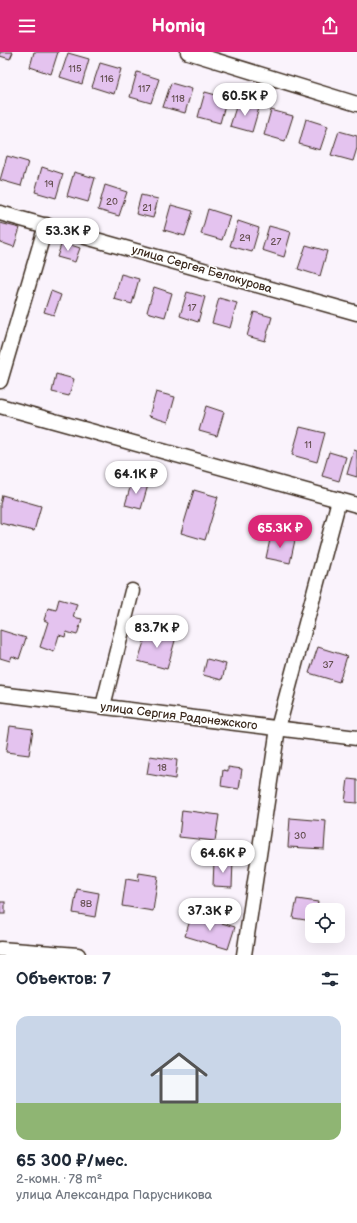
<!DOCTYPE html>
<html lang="ru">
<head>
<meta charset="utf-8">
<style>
	body { margin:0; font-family:"Balsamiq Sans",sans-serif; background:#f2f2f3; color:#1f2937; height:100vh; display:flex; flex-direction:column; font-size:15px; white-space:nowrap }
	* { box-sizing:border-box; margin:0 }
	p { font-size:13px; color:#747a83 }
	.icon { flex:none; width:22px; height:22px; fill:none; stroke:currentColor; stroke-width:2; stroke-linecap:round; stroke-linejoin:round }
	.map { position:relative; height:903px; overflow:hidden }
	.panel { display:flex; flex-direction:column; background:#fff; flex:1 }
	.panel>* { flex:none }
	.tools { position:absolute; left:305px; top:851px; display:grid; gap:8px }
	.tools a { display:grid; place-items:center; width:40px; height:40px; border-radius:8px; background:#fff; box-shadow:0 4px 16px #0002; font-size:20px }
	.price { position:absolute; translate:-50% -34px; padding:0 9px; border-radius:14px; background:#fff; color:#222; font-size:13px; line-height:26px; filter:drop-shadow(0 1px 2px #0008) }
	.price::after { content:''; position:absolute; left:50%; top:24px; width:12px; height:9px; margin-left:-6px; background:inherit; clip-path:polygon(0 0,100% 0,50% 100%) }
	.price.current { background:#db2777; color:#fff }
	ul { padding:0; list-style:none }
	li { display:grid; align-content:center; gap:8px; height:212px; padding:0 16px }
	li+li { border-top:1px solid #e0e1e3 }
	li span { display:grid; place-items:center; height:124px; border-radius:12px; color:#555 }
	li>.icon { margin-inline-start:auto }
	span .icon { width:72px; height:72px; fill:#fffc; stroke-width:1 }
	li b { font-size:17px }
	h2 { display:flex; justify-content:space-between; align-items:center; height:48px; padding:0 16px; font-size:17px }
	header { display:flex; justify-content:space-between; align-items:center; height:52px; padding:0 16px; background:#db2777; color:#fff; font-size:18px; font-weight:600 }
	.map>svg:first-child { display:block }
	.building { fill:#e4c3ef; stroke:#3b2a1e }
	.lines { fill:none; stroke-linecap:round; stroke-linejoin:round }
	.minor-casing { stroke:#3b2a1e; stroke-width:17 }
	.minor { stroke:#fff; stroke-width:14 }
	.labels { text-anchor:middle; stroke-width:3; stroke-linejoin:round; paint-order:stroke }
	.number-label { font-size:10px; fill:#655052 }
	.street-label { font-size:12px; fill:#3b2a1e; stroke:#fff }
</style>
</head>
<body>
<header><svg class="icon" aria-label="menu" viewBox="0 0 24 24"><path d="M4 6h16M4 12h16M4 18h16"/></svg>Homiq<svg class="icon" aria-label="share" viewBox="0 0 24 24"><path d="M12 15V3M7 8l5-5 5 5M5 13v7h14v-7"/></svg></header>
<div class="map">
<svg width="357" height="903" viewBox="0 0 357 903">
	<rect width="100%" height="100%" fill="#faf3fc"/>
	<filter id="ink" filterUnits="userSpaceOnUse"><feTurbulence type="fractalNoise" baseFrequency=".025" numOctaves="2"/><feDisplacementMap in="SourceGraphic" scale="8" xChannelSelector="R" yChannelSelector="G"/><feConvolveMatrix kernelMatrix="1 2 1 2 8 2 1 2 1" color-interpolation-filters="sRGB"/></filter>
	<g filter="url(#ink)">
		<g class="building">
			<polygon points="0,0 13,0 10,7 0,4"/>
			<polygon points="34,0 58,0 51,22 30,15"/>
			<polygon points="68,1 89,7 82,32 60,25"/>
			<polygon points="100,11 121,17 114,42 92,35"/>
			<polygon points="137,20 159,27 151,51 130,45"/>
			<polygon points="171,31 192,37 185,61 163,55"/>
			<polygon points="205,40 227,46 220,71 198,65"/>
			<polygon points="238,49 259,56 252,80 230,74"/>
			<polygon points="271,58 293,64 285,89 264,83"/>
			<polygon points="306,67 328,74 320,98 299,92"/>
			<polygon points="339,79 357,84 357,96 353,109 331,103"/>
			<polygon points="7,104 28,110 21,134 0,128"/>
			<polygon points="42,115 63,122 56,146 35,140"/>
			<polygon points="74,120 95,126 88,150 67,144"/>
			<polygon points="105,133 127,140 119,164 98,158"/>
			<polygon points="141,143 158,147 153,166 136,162"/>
			<polygon points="171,153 193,159 185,184 164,178"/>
			<polygon points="208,157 230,164 222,188 201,182"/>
			<polygon points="238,169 259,176 252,200 230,194"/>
			<polygon points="0,171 20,176 14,195 0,190"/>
			<polygon points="269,174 291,180 284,205 262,198"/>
			<polygon points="62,190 80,196 75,210 57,205"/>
			<polygon points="306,193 327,199 320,224 298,217"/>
			<polygon points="121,222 139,227 132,252 114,247"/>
			<polygon points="154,235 172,241 165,265 147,260"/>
			<polygon points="51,239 61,243 54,263 44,260"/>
			<polygon points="187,240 205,245 198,270 180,264"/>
			<polygon points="219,246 237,251 230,276 212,271"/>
			<polygon points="254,260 272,265 265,289 247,284"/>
			<polygon points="56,322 74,327 69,344 52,340"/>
			<polygon points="156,340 175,345 168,370 149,364"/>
			<polygon points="206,354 224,360 217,384 199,379"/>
			<polygon points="300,375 325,381 317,410 292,403"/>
			<polygon points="354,398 357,399 357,425 347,422"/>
			<polygon points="329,400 346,405 339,429 322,424"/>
			<polygon points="132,429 148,433 141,457 125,453"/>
			<polygon points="194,438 218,445 205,488 181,481"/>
			<polygon points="2,443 41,454 34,479 0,471 0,452"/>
			<polygon points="271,483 295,488 290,511 266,506"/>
			<polygon points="59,547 77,552 73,565 82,567 77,583 66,580 65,585 59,583 54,600 40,595 48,570 44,568 48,556 56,558"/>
			<polygon points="148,577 176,585 167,617 138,609"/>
			<polygon points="0,578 26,586 19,607 12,604 10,609 0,606"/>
			<polygon points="318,595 347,604 339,630 309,621"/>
			<polygon points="207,607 226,612 222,628 203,623"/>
			<polygon points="10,674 33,677 29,703 6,700"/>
			<polygon points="150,704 177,708 175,727 147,722"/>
			<polygon points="228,715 242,717 239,737 221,734 223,718 228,719"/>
			<polygon points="348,727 357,728 357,751 345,750"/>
			<polygon points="182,758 219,763 215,789 179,785"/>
			<polygon points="290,766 326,769 324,797 288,795"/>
			<polygon points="214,809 233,809 232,835 213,834"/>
			<polygon points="139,821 158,824 153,859 122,854 126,827 138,829"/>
			<polygon points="77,837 99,841 95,865 73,861"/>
			<polygon points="297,847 318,850 316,858 312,858 312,869 293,866"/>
			<rect x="0" y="850" width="5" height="12"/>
			<polygon points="192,862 235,875 228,897 185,884"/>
		</g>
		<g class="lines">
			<defs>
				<g id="minor">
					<polyline points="188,0 357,52"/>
					<polyline points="0,161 357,261"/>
					<polyline points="0,329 46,173"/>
					<polyline points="0,354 357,453"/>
					<polyline points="0,642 357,686"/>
					<polyline points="103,654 132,539"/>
					<polyline points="0,897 78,903"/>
					<polyline points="244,903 278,676 339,448"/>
				</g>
			</defs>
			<use href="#minor" class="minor-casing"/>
			<use href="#minor" class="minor"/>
		</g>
	</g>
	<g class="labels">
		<g class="number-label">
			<text x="75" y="20">115</text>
			<text x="107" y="30">116</text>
			<text x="144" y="40">117</text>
			<text x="178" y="50">118</text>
			<text x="49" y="135">19</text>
			<text x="112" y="153">20</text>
			<text x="147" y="159">21</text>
			<text x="245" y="189">29</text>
			<text x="276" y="193">27</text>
			<text x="192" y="259">17</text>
			<text x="308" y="396">11</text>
			<text x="328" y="616">37</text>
			<text x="162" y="719">18</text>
			<text x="300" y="787">30</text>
			<text x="86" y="855">8В</text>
		</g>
		<g class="street-label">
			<text transform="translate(202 217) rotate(16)" y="4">улица Сергея Белокурова</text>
			<text transform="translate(179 664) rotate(7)" y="4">улица Сергия Радонежского</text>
		</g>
	</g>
</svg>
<div class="tools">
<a><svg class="icon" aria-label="locate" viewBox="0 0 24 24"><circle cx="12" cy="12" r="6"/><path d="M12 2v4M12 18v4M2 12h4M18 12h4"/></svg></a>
</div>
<b class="price" style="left:245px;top:65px">60.5K ₽</b>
<b class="price" style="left:68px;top:200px">53.3K ₽</b>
<b class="price" style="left:136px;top:443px">64.1K ₽</b>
<b class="price current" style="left:280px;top:497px">65.3K ₽</b>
<b class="price" style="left:157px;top:597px">83.7K ₽</b>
<b class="price" style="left:223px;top:822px">64.6K ₽</b>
<b class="price" style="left:210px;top:880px">37.3K ₽</b>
</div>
<section class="panel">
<h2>Объектов: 7<svg class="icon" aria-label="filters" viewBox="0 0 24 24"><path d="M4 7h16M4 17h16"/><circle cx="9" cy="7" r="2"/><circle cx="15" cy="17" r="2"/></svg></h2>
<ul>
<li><span style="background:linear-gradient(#c9d6e8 70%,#8fb573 0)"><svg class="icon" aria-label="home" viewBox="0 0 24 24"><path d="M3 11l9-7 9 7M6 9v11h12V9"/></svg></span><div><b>65 300 ₽/мес.</b><p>2-комн. · 78 m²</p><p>улица Александра Парусникова</p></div></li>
</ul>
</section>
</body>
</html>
